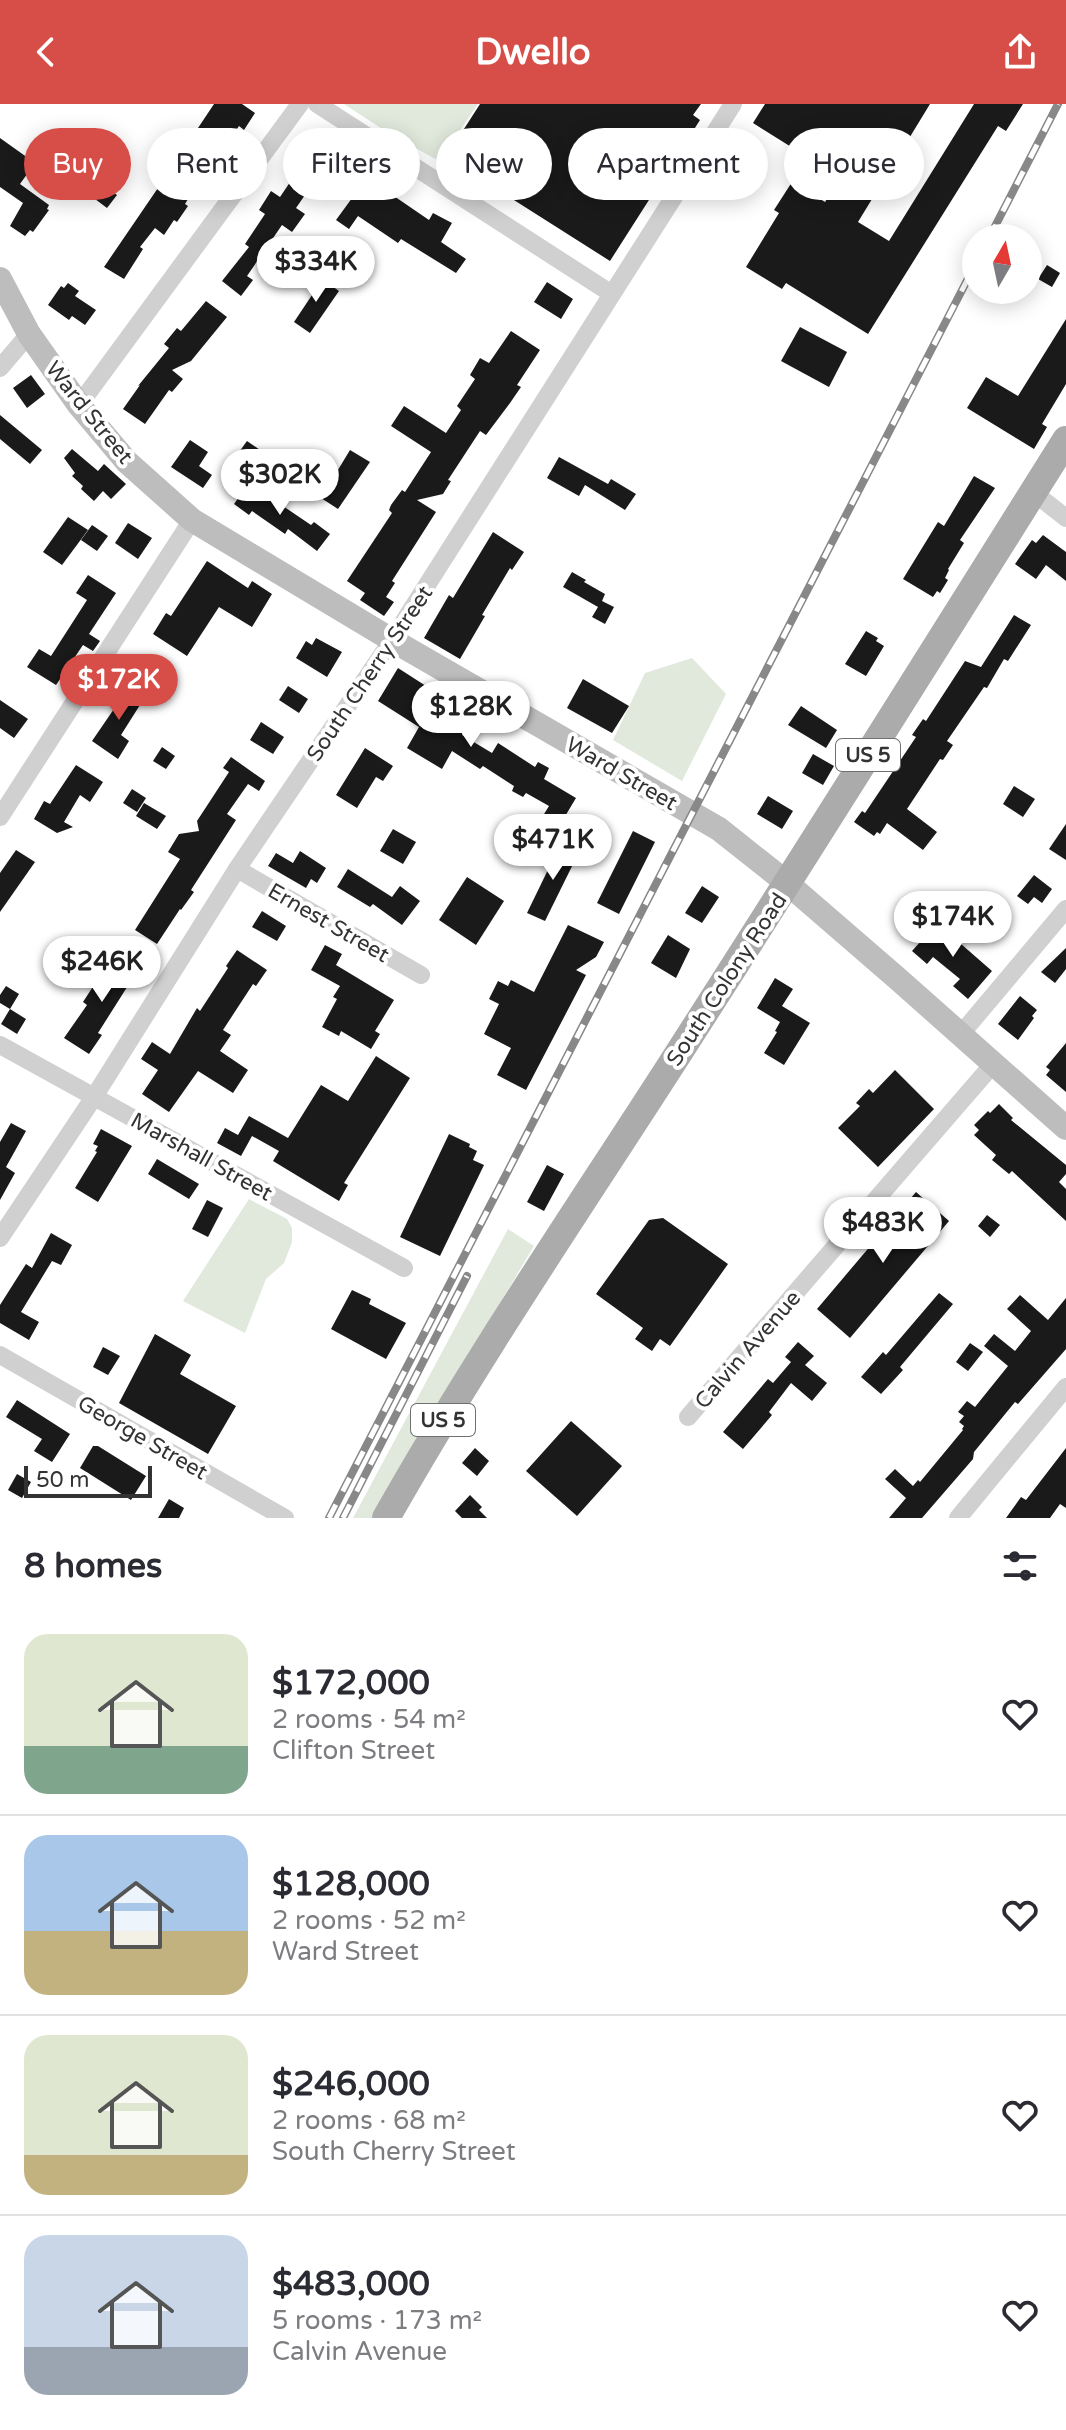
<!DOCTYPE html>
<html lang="en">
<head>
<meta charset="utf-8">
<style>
	body { margin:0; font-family:"Varela Round",sans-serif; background:#f2f2f3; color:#2b2b33; height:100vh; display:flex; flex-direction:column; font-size:30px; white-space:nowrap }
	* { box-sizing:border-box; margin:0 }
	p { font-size:26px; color:#7c7c81 }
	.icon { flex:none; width:44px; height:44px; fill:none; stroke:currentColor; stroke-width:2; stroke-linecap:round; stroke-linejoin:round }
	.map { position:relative; height:1414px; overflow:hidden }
	.panel { display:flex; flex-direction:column; background:#fff; flex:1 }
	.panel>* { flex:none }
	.top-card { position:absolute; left:24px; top:24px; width:1018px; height:72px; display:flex; gap:16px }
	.needle { width:52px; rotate:9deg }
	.buttons { position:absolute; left:962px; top:120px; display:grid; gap:16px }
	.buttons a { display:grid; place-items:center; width:80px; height:80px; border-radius:50%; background:#fff; box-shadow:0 4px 20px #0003; font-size:40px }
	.scale { position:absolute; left:24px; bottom:20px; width:128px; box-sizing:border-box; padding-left:8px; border:4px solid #333; border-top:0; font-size:22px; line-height:28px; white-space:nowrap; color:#333; -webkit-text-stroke:6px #fff; paint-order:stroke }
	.price { position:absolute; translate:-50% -68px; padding:0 18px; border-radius:28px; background:#fff; color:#222; font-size:26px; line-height:52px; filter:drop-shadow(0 2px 4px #0008) }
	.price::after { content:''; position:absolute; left:50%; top:48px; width:24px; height:18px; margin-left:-12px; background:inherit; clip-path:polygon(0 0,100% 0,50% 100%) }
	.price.current { background:#d74d47; color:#fff }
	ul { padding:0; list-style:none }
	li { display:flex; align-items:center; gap:24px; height:200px; padding:0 24px }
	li+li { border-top:2px solid #e1e1e2 }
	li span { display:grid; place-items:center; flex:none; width:224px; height:160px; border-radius:24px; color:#555 }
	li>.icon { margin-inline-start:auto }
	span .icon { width:96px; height:96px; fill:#fffc; stroke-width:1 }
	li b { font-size:34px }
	h2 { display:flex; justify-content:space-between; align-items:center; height:96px; padding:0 24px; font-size:34px }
	.pill { padding:0 28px; border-radius:36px; background:#fff; box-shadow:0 4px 20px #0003; font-size:28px; line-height:72px }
	.pill.current { background:#d74d47; color:#fff }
	header { display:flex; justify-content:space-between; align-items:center; height:104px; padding:0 24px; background:#d74d47; color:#fff; font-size:36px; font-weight:700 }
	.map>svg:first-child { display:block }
	.green { fill:#e1e9dd }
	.building { fill:#1a1a1a }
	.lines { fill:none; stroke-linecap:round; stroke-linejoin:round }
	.street { stroke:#d0d0d0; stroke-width:18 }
	.secondary { stroke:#bdbdbd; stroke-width:24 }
	.primary { stroke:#ababab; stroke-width:28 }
	.rail-casing { stroke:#888; stroke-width:8 }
	.rail { stroke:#fff; stroke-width:5; stroke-dasharray:15; stroke-linecap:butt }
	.labels { text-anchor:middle; stroke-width:8; stroke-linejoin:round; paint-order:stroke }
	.shield { fill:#fff; stroke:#707070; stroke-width:2 }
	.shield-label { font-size:20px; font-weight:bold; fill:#333 }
	.street-label { font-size:22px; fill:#333; stroke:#fff }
</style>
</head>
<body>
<header><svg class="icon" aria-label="back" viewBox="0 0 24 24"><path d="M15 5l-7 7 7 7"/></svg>Dwello<svg class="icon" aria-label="share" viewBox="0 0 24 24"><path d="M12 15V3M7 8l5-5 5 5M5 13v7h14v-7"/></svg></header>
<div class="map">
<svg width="1066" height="1414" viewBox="0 0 1066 1414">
	<rect width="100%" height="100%" fill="#fff"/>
	<g class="green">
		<polygon points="344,0 478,0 439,57 390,30"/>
		<polygon points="692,554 726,590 682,677 613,636 645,569"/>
		<polygon points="249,1095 287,1115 292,1124 292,1138 284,1159 266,1175 245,1229 183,1197"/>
		<polygon points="508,1125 534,1142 372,1414 353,1414"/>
	</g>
	<g class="building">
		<polygon points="214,0 242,0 255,9 244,26 239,22 221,49 217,47 185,100 188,102 177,118 174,116 164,131 155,124 140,143 143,145 124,175 104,163 160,81 165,84 182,56 178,54"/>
		<polygon points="480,0 701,0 693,11 700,16 610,157 446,53"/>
		<polygon points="765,0 930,0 858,118 889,137 974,0 1023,0 1006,27 998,22 868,230 786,179 782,185 746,163 779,109 774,106 792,78 825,98 841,74 753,19"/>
		<polygon points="316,32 395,82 391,90 429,116 433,109 452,119 441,138 466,155 456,169 401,135 398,139 358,112 349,125 336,116 355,90 321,68 296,104 305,110 292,128 282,121 247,172 253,176 241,192 222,177 249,143 245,140 265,110 259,106 271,87 280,93 305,56 302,54"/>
		<polygon points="0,34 35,59 20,80 49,101 47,105 49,106 33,128 30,126 25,132 10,122 23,99 0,83"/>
		<polygon points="104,82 117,91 107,104 95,95"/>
		<polygon points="1047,161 1060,169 1052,183 1038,175"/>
		<polygon points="318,172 339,187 310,229 294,218 314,188 309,185"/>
		<polygon points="547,178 573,195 561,215 534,198"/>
		<polygon points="68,179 79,187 75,192 96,206 85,221 72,212 69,216 48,201 61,182 64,184"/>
		<polygon points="206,197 227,213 191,257 172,266 183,275 172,288 169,286 145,320 123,305 140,281 138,282 169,244 164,240 177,224 181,227"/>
		<polygon points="1066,215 1066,280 1042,320 1047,323 1034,345 967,304 986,273 1018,292"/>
		<polygon points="800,223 847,248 829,283 781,257"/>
		<polygon points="511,227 540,246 517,281 521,283 510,299 486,331 480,327 448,376 451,377 443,390 417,396 436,408 392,477 395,479 386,493 394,498 384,512 360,496 365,489 347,477 392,409 389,406 391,401 402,386 405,388 431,348 391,322 404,302 446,329 461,306 457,302 475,275 470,271 480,254 489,259"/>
		<polygon points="31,271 45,290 27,304 13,284"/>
		<polygon points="0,311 42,346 30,360 0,335"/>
		<polygon points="190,336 208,348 199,362 212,371 203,384 171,363"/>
		<polygon points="247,337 263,348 250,366 234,355"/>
		<polygon points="72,345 98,367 104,360 126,380 111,395 103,387 94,397 81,385 83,382 72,372 75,369 64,354"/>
		<polygon points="350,346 370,358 338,405 321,394"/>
		<polygon points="559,353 608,380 611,375 636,390 625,406 585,381 579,392 547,374"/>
		<polygon points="974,372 995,384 960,436 964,439 948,465 949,466 945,474 948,476 940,489 937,487 933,493 903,475 938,418 944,422"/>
		<polygon points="249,379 311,421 314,418 330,430 317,447 288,425 285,430 252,407 249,411 234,400"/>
		<polygon points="68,413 88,426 62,461 43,448"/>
		<polygon points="128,419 152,434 138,455 115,439"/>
		<polygon points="92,421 108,432 97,447 81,436"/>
		<polygon points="493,428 524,448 512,466 510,464 482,511 485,512 460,555 424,534 449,491 453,494"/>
		<polygon points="1043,431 1066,448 1066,477 1046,461 1036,475 1015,460 1032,436 1036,439"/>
		<polygon points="207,457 248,484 252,477 272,490 252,523 219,503 187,552 153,530 166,509 171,512"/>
		<polygon points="572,468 586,476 584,478 605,490 602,497 614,503 605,520 592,513 598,503 563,483"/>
		<polygon points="88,471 116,489 89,530 100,537 93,547 83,541 56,581 27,563 39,545 51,552 87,496 76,489"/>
		<polygon points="1014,511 1031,521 1008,557 1004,555 987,584 984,583 947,637 953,641 943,656 940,655 907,705 937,728 923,746 887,719 880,730 877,728 874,732 854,718 862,707 865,709 916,633 912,631 923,615 926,617 965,557 981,563"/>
		<polygon points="866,527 878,534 876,537 884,542 866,572 845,560"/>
		<polygon points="316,534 342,548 327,573 296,554 306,537 312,541"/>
		<polygon points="398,564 426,582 416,598 464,628 462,631 492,649 498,639 535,663 538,658 549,664 544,675 576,694 558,724 541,715 549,702 526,689 523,693 512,687 514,682 483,662 480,665 452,647 442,665 407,644 419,623 378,597"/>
		<polygon points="583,575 629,602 612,629 567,604"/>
		<polygon points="125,580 145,593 121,631 129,637 118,655 92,637 116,602 112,599"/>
		<polygon points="288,582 308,595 299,609 279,596"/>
		<polygon points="0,596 28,615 14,634 0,624"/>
		<polygon points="801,602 837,626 826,644 788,621"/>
		<polygon points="261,618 284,633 273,650 250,636"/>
		<polygon points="162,643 175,652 166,665 153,657"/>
		<polygon points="365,644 393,662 383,677 376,673 357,704 336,691"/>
		<polygon points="813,650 834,662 823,681 802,669"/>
		<polygon points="231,653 265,677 259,687 248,680 227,710 236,716 191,786 194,788 181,806 180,805 157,840 135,826 180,755 168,748 179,730 199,727 197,717 229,668 223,664"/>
		<polygon points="76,661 103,678 90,698 80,691 64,718 73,723 57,729 34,715 44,697 50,700"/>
		<polygon points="1014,682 1035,695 1023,713 1003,700"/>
		<polygon points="132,685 146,694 137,708 123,699"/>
		<polygon points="768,692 793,707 782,725 757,710"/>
		<polygon points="144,699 166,712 157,725 136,712"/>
		<polygon points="1066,720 1066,756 1049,745"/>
		<polygon points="393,725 416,738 403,760 380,747"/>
		<polygon points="633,727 655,738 619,810 597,799"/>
		<polygon points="561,739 579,748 545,817 527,809"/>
		<polygon points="16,746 35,758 0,808 0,769"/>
		<polygon points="300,747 326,764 317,779 311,775 306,784 268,762 276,749 293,759"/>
		<polygon points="348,765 392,793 400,782 420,797 402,821 373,800 370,803 337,783"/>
		<polygon points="1034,771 1052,785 1042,799 1034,793 1028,800 1017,792"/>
		<polygon points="467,773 504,797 476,841 439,816"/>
		<polygon points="702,782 719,793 702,819 685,809"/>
		<polygon points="262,807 286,822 277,837 252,823"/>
		<polygon points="937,819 992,867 968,895 953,882 960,875 933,853 927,860 912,847"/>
		<polygon points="568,821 604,838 596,853 576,866 586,871 526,986 497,971 511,944 484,930 499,900 489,895 498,877 508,882 511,876 534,888"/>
		<polygon points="668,831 690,845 676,874 651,859"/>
		<polygon points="325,841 342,850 336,861 394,896 375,927 380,930 371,945 341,927 339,932 322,923 337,895 333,893 340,882 311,866"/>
		<polygon points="1066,844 1066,865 1055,879 1041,868"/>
		<polygon points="237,846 267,866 256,882 253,880 223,926 231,931 220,947 248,966 233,989 198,967 169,1008 142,990 158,966 141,955 152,938 170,950 197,904 200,907 228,864 226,862"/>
		<polygon points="119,851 142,866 131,882 129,880 98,929 102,931 89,950 64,934 87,901 83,898 94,881 98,883"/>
		<polygon points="775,874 793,885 782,902 810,919 784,961 764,949 777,928 775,927 780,918 757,904"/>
		<polygon points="6,882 19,890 10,905 0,899 0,891"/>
		<polygon points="1020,892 1037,906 1032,912 1034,914 1018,936 998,920"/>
		<polygon points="10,905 26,915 17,930 1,920"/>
		<polygon points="1066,939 1066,988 1046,971 1050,966 1046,963"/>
		<polygon points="376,952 410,974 344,1079 348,1081 339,1097 273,1057 279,1047 252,1032 241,1052 217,1039 225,1024 238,1031 249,1012 288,1034 321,981 348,997"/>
		<polygon points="895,966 934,1005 878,1063 838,1024 860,1002 856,999 869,985 873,989"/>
		<polygon points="999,1000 1013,1014 1011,1016 1066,1061 1066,1070 1059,1078 1066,1085 1066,1117 1012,1067 1009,1070 992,1056 996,1051 974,1031 979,1026 974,1021 988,1007 990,1009"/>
		<polygon points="11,1019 26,1027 6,1063 15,1069 0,1096 0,1038"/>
		<polygon points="101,1025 132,1042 98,1098 75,1084 97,1048 95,1047 98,1042 93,1040"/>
		<polygon points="449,1030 470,1040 469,1043 477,1047 473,1056 484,1061 440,1152 400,1133"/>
		<polygon points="157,1055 199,1080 189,1095 148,1070"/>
		<polygon points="547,1061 564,1070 544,1107 527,1098"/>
		<polygon points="916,1088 949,1117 850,1234 817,1205"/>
		<polygon points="207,1096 223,1104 208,1133 192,1125"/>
		<polygon points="987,1111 1000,1121 990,1133 978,1122"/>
		<polygon points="663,1114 728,1160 670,1242 660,1235 652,1247 635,1235 643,1224 596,1190 649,1116"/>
		<polygon points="51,1129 72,1141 61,1161 52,1157 21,1208 39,1218 29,1236 0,1219 0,1201 26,1160 32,1164"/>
		<polygon points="352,1186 371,1195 369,1200 406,1219 386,1255 331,1225"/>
		<polygon points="939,1189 953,1200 900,1263 903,1266 881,1290 861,1273 883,1248 886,1251"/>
		<polygon points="1020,1191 1048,1216 1066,1194 1066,1245 1018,1300 1015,1298 974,1348 973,1355 922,1414 889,1414 906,1394 885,1375 895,1365 913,1382 918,1376 920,1378 963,1326 962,1325 964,1322 959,1318 964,1312 958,1308 967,1297 975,1303 1008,1262 984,1242 994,1230 1015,1247 1031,1227 1007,1205"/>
		<polygon points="155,1230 191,1251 180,1270 236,1302 208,1350 119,1299"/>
		<polygon points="798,1238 814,1252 805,1261 827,1279 812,1297 791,1279 769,1308 772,1311 743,1345 723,1328 768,1275 773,1279 791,1258 785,1253"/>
		<polygon points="970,1239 983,1248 968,1267 956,1258"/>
		<polygon points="103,1243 120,1252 108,1271 93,1263"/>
		<polygon points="17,1296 70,1330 52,1358 34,1347 42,1335 6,1313"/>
		<polygon points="571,1317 622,1362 577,1412 526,1367"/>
		<polygon points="93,1342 98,1342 146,1372 131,1396 80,1364"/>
		<polygon points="475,1344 489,1357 477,1372 462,1359"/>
		<polygon points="1066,1344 1066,1404 1060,1400 1050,1414 1006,1414 1021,1393 1026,1396"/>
		<polygon points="17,1370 31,1378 22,1394 8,1386"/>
		<polygon points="470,1391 482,1403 479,1406 487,1414 462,1414 455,1407"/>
		<polygon points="169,1395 184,1404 179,1414 158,1414"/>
	</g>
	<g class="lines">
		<g class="street">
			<polyline points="317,0 612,190"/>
			<polyline points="0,264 29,230"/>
			<polyline points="79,301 300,0"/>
			<polyline points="1033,388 1066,414"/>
			<polyline points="0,713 192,416"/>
			<polyline points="237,765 421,871"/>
			<polyline points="961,930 1066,805"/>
			<polyline points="0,941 404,1164"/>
			<polyline points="0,1134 94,993 237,765 392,536 733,0"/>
			<polyline points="0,1251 285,1414"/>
			<polyline points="688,1313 994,959"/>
			<polyline points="958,1414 1066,1283"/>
		</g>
		<polyline class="secondary" points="0,175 29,230 79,301 127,358 192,416 392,536 719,725 787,779 898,875 1066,1024"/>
		<path class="primary" d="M386,1414C473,1260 573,1113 669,964C803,756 934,546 1066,336"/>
		<defs>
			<g id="rail">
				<polyline points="989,134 1058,0"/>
				<polyline points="329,1414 976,159"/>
				<polyline points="343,1414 467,1172"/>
			</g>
		</defs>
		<use href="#rail" class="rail-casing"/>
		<use href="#rail" class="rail"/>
	</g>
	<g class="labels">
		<g class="shield">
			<rect x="836" y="635" width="64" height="32" rx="6"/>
			<rect x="411" y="1300" width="64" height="32" rx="6"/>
		</g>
		<g class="shield-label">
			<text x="868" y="658">US 5</text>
			<text x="443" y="1323">US 5</text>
		</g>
		<g class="street-label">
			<text transform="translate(90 308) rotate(51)" y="8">Ward Street</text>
			<text transform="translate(369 569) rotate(-56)" y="8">South Cherry Street</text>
			<text transform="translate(622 669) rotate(30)" y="8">Ward Street</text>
			<text transform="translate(329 818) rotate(30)" y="8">Ernest Street</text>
			<text transform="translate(726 875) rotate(-57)" y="8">South Colony Road</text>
			<text transform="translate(202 1052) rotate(29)" y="8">Marshall Street</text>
			<text transform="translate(747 1245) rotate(-49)" y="8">Calvin Avenue</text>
			<text transform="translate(143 1333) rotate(30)" y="8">George Street</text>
		</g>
	</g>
</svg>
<div class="buttons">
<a><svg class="needle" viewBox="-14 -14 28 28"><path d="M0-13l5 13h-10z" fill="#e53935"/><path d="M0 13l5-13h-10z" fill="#7c7c81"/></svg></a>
</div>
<div class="scale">50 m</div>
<b class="price" style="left:316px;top:200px">$334K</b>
<b class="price" style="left:280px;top:413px">$302K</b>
<b class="price current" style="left:119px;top:618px">$172K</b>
<b class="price" style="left:471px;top:645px">$128K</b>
<b class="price" style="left:553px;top:778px">$471K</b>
<b class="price" style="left:953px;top:855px">$174K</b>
<b class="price" style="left:102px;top:900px">$246K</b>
<b class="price" style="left:883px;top:1161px">$483K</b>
<div class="top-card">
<a class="pill current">Buy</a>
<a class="pill">Rent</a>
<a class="pill">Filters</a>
<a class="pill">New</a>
<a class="pill">Apartment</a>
<a class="pill">House</a>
</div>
</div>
<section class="panel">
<h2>8 homes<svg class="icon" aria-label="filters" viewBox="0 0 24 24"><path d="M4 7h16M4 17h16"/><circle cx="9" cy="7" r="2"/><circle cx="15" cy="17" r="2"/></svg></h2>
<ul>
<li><span style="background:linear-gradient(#dfe7d0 70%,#7fa58c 0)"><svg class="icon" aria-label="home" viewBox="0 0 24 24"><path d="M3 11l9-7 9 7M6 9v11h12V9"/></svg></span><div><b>$172,000</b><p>2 rooms · 54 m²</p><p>Clifton Street</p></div><svg class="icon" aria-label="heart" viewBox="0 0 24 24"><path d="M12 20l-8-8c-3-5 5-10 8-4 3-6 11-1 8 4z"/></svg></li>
<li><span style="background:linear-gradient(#a9c7e8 60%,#c2b280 0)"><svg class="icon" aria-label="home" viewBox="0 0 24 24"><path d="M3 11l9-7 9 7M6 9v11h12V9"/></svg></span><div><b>$128,000</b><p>2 rooms · 52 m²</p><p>Ward Street</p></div><svg class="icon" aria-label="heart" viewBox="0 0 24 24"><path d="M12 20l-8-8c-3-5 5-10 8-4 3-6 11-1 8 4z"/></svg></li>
<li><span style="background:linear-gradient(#dfe7d0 75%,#c2b280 0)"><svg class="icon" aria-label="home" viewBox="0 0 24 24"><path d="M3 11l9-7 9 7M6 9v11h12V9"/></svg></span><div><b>$246,000</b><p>2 rooms · 68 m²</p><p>South Cherry Street</p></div><svg class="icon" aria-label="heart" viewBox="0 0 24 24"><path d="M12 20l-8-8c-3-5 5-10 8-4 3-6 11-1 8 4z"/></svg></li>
<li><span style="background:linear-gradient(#c9d6e8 70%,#9aa5b1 0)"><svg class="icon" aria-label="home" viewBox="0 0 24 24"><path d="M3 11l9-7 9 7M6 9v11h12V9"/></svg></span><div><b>$483,000</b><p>5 rooms · 173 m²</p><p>Calvin Avenue</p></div><svg class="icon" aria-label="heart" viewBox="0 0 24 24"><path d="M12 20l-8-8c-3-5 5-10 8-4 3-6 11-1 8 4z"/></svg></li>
</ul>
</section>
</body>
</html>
